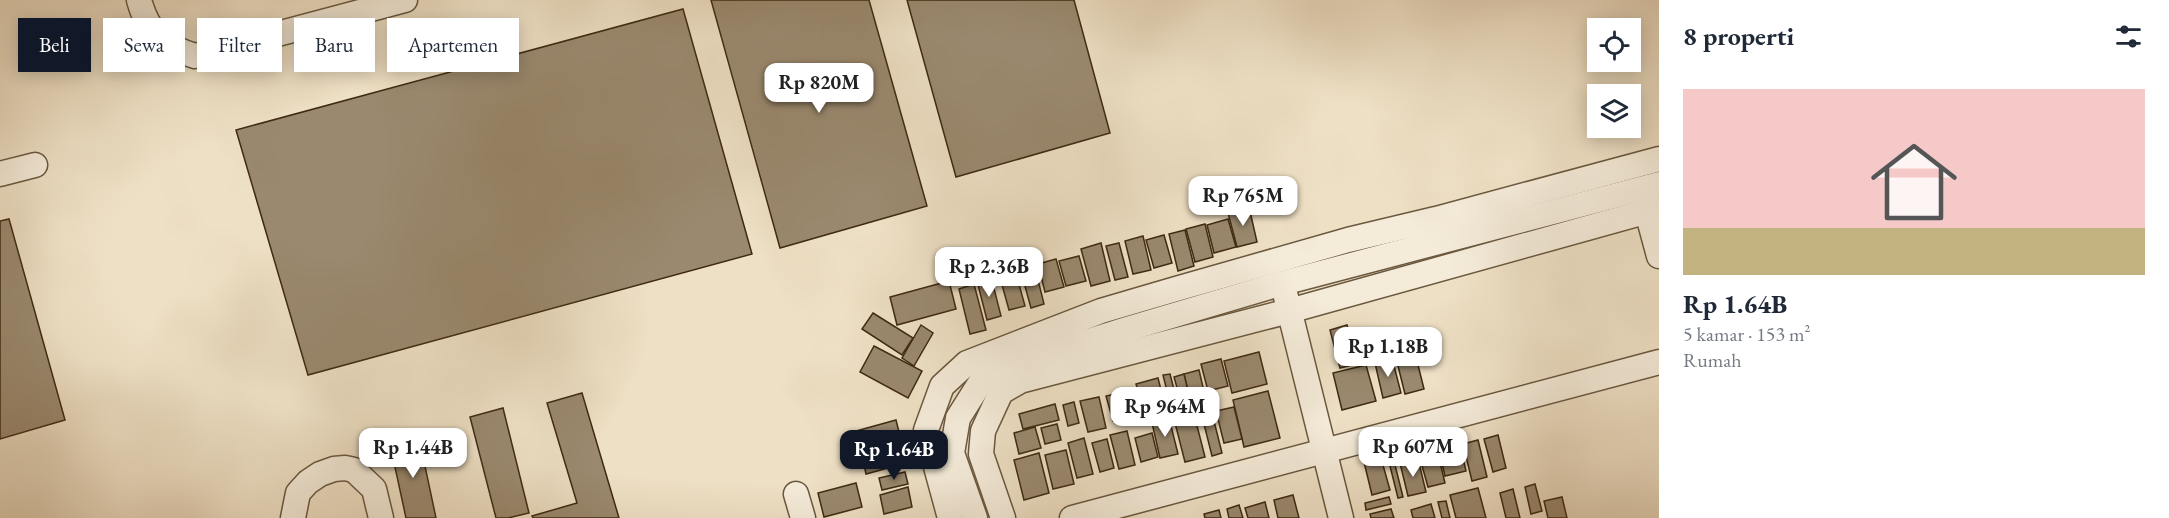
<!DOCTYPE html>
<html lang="id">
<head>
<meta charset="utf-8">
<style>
	body { margin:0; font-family:"EB Garamond",serif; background:#f6f6f7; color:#1f2937; height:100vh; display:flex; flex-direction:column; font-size:22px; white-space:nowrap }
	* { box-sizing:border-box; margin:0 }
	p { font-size:20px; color:#747a83 }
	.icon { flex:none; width:33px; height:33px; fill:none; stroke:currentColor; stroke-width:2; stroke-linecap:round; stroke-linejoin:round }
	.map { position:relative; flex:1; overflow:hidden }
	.details { display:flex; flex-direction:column; background:#fff; width:510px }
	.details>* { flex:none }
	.top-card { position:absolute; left:18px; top:18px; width:570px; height:54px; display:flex; gap:12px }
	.buttons { position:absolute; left:1587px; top:18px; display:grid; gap:12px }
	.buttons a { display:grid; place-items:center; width:54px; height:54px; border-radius:0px; background:#fff; box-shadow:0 3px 15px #0003; font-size:30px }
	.price { position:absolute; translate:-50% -51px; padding:0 14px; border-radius:12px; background:#fff; color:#222; font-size:20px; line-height:39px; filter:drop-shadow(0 2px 3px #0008) }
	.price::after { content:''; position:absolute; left:50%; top:36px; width:18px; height:14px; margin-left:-9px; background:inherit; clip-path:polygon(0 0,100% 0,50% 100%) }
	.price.active { background:#111827; color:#fff }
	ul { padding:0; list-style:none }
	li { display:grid; align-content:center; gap:12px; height:318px; padding:0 24px }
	li span { display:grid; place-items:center; height:186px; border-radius:0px; color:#555 }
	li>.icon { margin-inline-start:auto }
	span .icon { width:108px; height:108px; fill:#fffc; stroke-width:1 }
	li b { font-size:26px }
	h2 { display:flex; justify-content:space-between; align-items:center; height:72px; padding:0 24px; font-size:26px }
	.chip { padding:0 21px; border-radius:0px; background:#fff; box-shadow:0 3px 15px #0003; font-size:21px; line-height:54px }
	.chip.active { background:#111827; color:#fff }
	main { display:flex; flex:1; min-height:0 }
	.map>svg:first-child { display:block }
	.building { fill:#9a896f; stroke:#3e2a12; stroke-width:1.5 }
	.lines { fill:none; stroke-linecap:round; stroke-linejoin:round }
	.minor-casing { stroke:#6a583f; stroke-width:27 }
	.minor { stroke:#f4ebd9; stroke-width:24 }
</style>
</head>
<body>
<main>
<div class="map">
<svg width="1659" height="518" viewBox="0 0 1659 518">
	<rect width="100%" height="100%" fill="#eee0c5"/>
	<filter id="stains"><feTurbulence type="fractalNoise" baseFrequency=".00333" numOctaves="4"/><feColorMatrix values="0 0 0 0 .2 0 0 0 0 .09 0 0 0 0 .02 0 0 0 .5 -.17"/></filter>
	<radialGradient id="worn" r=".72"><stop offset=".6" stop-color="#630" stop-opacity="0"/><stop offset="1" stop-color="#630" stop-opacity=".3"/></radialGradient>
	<g class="building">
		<polygon points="711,0 869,0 927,206 780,248"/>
		<polygon points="907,0 1074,0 1110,133 956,177"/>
		<polygon points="683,9 752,254 308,375 236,130"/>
		<polygon points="1249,207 1257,242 1237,247 1228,213"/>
		<polygon points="9,219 65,420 0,439 0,221"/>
		<polygon points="1228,219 1236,247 1214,253 1207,225"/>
		<polygon points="1205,224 1213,257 1195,262 1186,229"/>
		<polygon points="1185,230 1194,266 1178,271 1169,234"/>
		<polygon points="1164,235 1172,263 1154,268 1146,240"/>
		<polygon points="1143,236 1151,270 1133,274 1125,241"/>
		<polygon points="1101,243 1110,281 1091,286 1081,249"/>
		<polygon points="1119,243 1128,277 1115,280 1106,246"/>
		<polygon points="1079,256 1086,281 1066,286 1059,261"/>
		<polygon points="1056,259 1064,287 1045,292 1038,264"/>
		<polygon points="1034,264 1044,304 1031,308 1020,268"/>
		<polygon points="1015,270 1025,306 1009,310 999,274"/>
		<polygon points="991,277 1001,316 987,320 977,281"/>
		<polygon points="949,281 956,309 897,325 890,297"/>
		<polygon points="974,284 986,330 970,334 959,289"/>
		<polygon points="873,313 913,338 902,355 862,329"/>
		<polygon points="921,325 933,333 914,366 902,358"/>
		<polygon points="1347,325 1356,364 1340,368 1330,330"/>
		<polygon points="874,346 922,371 908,398 860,372"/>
		<polygon points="1259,352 1267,384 1232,393 1224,361"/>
		<polygon points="1415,353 1424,389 1405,394 1396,358"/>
		<polygon points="1392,358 1401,393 1383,398 1375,363"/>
		<polygon points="1221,359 1228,386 1208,391 1201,364"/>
		<polygon points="1366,365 1376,401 1342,410 1333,373"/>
		<polygon points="1199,370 1205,396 1190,399 1184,374"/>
		<polygon points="1170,374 1178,405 1171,407 1163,375"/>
		<polygon points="1184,374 1190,400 1181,402 1174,377"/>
		<polygon points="1158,378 1164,402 1143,408 1136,384"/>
		<polygon points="1131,388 1138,418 1126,421 1118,391"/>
		<polygon points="1268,391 1280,438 1244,447 1233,400"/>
		<polygon points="582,393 619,518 533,518 532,516 577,503 547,403"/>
		<polygon points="1116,394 1122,419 1113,421 1106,396"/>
		<polygon points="1099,397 1106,428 1088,432 1080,401"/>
		<polygon points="1074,402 1079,423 1068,426 1063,405"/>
		<polygon points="1055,404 1059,420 1023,429 1019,414"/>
		<polygon points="1234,407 1242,439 1224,443 1216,411"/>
		<polygon points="503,408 529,513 508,518 496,518 470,417"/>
		<polygon points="1211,409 1222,453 1212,456 1201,412"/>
		<polygon points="1193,410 1205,457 1185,462 1173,415"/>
		<polygon points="1169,418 1178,454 1160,458 1152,423"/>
		<polygon points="896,420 902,444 862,455 856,431"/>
		<polygon points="1057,424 1061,440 1045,444 1041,428"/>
		<polygon points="1035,427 1041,448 1019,454 1014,433"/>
		<polygon points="1127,431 1135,465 1119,469 1110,435"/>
		<polygon points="1152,433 1158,457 1141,462 1135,438"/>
		<polygon points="1498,435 1506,468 1493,472 1484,439"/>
		<polygon points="419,438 436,518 406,518 390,444"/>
		<polygon points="1084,438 1093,474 1077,478 1068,443"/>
		<polygon points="1107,439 1114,468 1100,472 1092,443"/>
		<polygon points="1478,440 1487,477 1472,481 1463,444"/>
		<polygon points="1460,445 1466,471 1445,476 1439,450"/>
		<polygon points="1066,450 1074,484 1053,489 1045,455"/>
		<polygon points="1437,450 1445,483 1428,487 1419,455"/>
		<polygon points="900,451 903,464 866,474 863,460"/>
		<polygon points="1039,453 1049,493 1024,500 1014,460"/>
		<polygon points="1381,458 1390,490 1372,495 1364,462"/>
		<polygon points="1418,459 1426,492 1408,496 1400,463"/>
		<polygon points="1394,461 1403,497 1398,498 1389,462"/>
		<polygon points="905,472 908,484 882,490 879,478"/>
		<polygon points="856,483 862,507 824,517 818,493"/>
		<polygon points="1535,484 1542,511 1531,514 1525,487"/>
		<polygon points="908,487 912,507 884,514 880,495"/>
		<polygon points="1478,488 1486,518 1456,518 1450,495"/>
		<polygon points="1513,489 1520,518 1506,518 1500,493"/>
		<polygon points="1293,495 1299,518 1278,518 1274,500"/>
		<polygon points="1389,497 1391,504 1366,510 1365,503"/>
		<polygon points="1562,497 1567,518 1548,518 1544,501"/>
		<polygon points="1446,501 1450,518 1442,518 1438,502"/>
		<polygon points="1265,502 1269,518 1248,518 1245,508"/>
		<polygon points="1431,504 1435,518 1413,518 1411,510"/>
		<polygon points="1239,505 1243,518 1229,518 1227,509"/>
		<polygon points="1391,509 1394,518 1371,518 1370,514"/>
		<polygon points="1219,510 1221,518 1205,518 1204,514"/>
	</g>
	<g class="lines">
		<defs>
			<g id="minor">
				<path d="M139,0C148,33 163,46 195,56L405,0"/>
				<polyline points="0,174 35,165"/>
				<polyline points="1643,197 1659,256"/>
				<polyline points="1286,297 1341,518"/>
				<polyline points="796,494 803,518"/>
				<polyline points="293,518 298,493 308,482 320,474 334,469 345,468 354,470 374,489 381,518"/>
				<polyline points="950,518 926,430 942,386 967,363 1101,311 1176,289 1348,240 1436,219 1659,159"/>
				<polyline points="975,518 952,453 958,418 982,380 1004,368 1124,330 1283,283 1659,184"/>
				<polyline points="1003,518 981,454 983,431 1001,392 1020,381 1289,311 1659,208"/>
				<polyline points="1072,518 1659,362"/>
			</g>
		</defs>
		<use href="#minor" class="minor-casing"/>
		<use href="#minor" class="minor"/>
	</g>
	<rect width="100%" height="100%" filter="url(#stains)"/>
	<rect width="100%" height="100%" fill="url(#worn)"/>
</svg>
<div class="buttons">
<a><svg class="icon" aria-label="locate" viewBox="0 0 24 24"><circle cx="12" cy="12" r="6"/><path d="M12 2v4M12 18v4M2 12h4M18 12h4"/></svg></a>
<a><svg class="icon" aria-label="layers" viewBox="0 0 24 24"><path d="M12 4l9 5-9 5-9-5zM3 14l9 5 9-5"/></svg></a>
</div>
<b class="price" style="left:819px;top:114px">Rp 820M</b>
<b class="price" style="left:1243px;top:227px">Rp 765M</b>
<b class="price" style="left:989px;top:298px">Rp 2.36B</b>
<b class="price" style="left:1388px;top:378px">Rp 1.18B</b>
<b class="price" style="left:1165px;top:438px">Rp 964M</b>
<b class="price" style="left:1413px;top:478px">Rp 607M</b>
<b class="price" style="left:413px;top:479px">Rp 1.44B</b>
<b class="price active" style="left:894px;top:481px">Rp 1.64B</b>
<div class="top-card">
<a class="chip active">Beli</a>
<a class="chip">Sewa</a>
<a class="chip">Filter</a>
<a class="chip">Baru</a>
<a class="chip">Apartemen</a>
</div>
</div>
<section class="details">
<h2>8 properti<svg class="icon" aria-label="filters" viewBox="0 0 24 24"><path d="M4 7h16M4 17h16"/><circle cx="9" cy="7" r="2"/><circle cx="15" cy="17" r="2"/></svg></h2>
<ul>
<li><span style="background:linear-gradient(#f6c9c9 75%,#c2b280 0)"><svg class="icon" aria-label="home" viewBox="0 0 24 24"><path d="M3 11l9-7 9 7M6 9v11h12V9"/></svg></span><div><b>Rp 1.64B</b><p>5 kamar · 153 m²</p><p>Rumah</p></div></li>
</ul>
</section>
</main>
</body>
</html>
